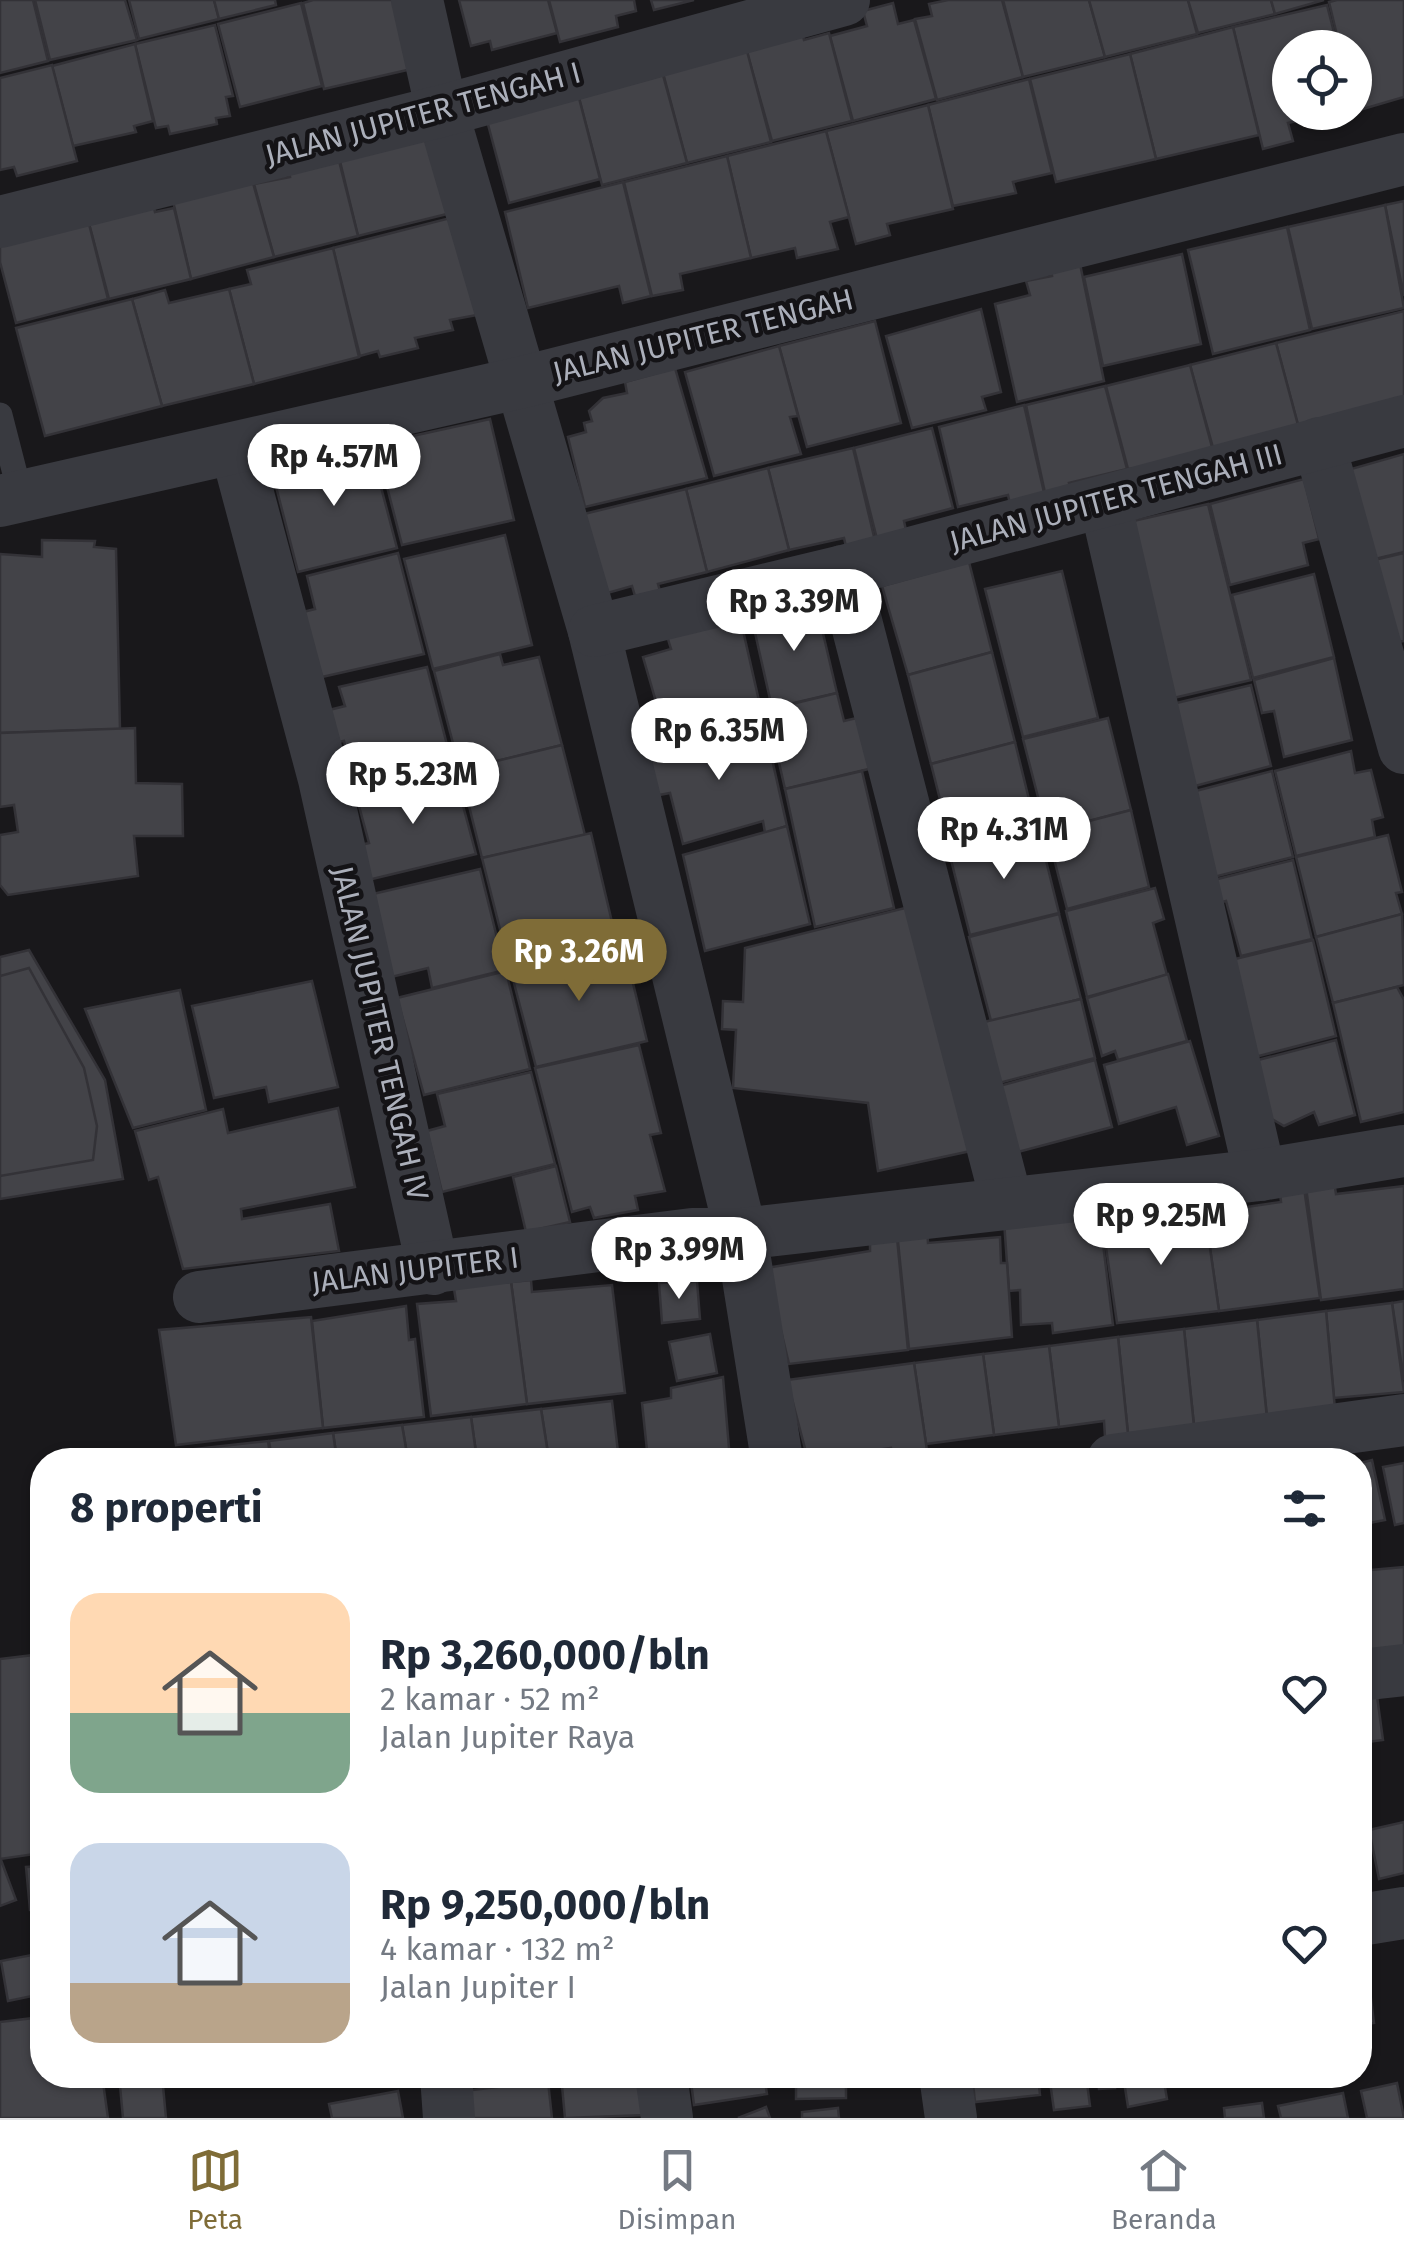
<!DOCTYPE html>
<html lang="id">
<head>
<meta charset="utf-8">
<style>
	body { margin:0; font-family:"Fira Sans",sans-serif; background:#f6f6f7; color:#1f2937; height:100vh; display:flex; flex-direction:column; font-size:38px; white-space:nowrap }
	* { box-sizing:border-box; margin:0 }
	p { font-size:32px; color:#747a83 }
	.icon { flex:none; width:55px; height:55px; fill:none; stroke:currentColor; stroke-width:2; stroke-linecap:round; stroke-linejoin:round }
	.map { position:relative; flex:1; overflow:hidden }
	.sheet { position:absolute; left:30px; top:1448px; width:1342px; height:640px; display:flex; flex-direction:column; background:#fff; border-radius:40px; box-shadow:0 2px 8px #0004 }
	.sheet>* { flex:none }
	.tools { position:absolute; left:1272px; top:30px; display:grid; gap:20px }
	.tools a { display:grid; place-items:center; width:100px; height:100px; border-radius:50%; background:#fff; box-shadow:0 2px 8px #0004; font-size:50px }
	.price { position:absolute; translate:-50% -85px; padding:0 22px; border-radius:35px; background:#fff; color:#222; font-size:32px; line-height:65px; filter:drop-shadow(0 2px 5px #0008) }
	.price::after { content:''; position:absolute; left:50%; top:60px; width:30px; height:22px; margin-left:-15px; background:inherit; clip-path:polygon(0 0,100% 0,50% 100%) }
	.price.active { background:#7f6c37; color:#fff }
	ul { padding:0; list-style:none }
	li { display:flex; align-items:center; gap:30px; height:250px; padding:0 40px }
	li span { display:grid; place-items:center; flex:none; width:280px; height:200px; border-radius:30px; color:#555 }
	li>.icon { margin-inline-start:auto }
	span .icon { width:120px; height:120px; fill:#fffc; stroke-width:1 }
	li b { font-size:42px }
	h2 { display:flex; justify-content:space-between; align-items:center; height:120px; padding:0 40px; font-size:42px }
	.tabs { display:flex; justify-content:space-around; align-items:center; height:140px; border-top:2px solid #e0e1e3; background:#fff; font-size:28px; color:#747a83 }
	.tabs a { display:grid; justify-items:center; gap:5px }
	.tabs .active { color:#7f6c37 }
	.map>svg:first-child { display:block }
	.building { fill:#434348; stroke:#333237; stroke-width:2.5 }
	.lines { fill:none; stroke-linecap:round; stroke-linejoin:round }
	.service { stroke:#393a40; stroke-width:25 }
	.minor { stroke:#393a40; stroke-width:52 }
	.labels { text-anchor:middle; stroke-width:9; stroke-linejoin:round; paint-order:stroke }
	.street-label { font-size:30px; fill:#abafba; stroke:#141316 }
</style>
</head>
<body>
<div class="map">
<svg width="1404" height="2118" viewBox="0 0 1404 2118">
	<rect width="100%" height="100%" fill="#19181b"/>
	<g class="building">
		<polygon points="0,0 33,0 48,61 0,73"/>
		<polygon points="35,0 125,0 137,40 50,60"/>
		<polygon points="129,0 214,0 219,19 139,39"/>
		<polygon points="214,0 275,0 276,5 219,19"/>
		<polygon points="313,0 400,0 416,68 324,89 303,3"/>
		<polygon points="459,0 548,0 557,33 492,50 490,41 471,46"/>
		<polygon points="549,0 634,0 636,11 616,16 618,27 560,42"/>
		<polygon points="651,0 694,0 654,10"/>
		<polygon points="948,0 1002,0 1023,77 937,100 915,19 932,16 929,4"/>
		<polygon points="1003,0 1089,0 1105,57 1023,77"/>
		<polygon points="1089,0 1188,0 1197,34 1105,57"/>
		<polygon points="1188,0 1271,0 1275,14 1198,33"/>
		<polygon points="1271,0 1324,0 1275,14"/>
		<polygon points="1337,0 1404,0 1404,97 1356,111 1355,48 1340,48 1329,2"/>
		<polygon points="301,3 322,86 240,107 218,24"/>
		<polygon points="893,3 898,24 914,20 936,99 853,121 830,36 867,26 863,11"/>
		<polygon points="1327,5 1338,48 1290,48 1290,112 1335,112 1288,123 1293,141 1263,149 1233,27"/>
		<polygon points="800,24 804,40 829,33 852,121 772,141 743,38"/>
		<polygon points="215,25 233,96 226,97 230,116 216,118 217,124 170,134 168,126 156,128 135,44"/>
		<polygon points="1233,27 1259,135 1156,159 1130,54"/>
		<polygon points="135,44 153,121 134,126 136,132 73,146 52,66"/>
		<polygon points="747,51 771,142 687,163 663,73"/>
		<polygon points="1130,54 1156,159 1056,182 1030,79"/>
		<polygon points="52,65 77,161 17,176 14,167 0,170 0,78"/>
		<polygon points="663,75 687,163 602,185 579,98"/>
		<polygon points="1029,79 1052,173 1013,182 1016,193 953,206 928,105"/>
		<polygon points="579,98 600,179 509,203 486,117"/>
		<polygon points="928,105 953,209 887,224 890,235 856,244 826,131"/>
		<polygon points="826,131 849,217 830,222 838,249 797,258 795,248 751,258 727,156"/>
		<polygon points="431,132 451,213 358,236 338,153"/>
		<polygon points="334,141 358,236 274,257 254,184 290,177 287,159"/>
		<polygon points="727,156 751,258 680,274 683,290 652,296 624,182"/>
		<polygon points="251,176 274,257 191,279 173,201"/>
		<polygon points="623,182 651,296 623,303 619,286 528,308 505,212"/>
		<polygon points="150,192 155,212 174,208 191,279 109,299 87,216"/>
		<polygon points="1404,201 1404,296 1385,205"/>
		<polygon points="1385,205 1404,308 1312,329 1288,227"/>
		<polygon points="87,216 108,299 16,323 0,262 0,238"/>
		<polygon points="454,217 477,315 450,320 453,330 415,338 418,348 380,357 378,351 360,356 333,248"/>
		<polygon points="1287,227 1310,330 1213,354 1188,250"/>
		<polygon points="333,248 359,357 254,384 229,289 251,284 247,270"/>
		<polygon points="1078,254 1104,381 1017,402 995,304 1030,295 1026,281 1052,276 1049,261"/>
		<polygon points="1182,254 1201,344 1103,366 1084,277"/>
		<polygon points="229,289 254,384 162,406 132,299 165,290 169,303"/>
		<polygon points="132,299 162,406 45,436 16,328"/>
		<polygon points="981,309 1001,392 982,397 986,410 912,428 886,336"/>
		<polygon points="1404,311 1404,414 1298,425 1276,343"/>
		<polygon points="875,321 901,423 807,447 779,346"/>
		<polygon points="1276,343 1298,425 1217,462 1190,365"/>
		<polygon points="779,346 798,416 790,417 801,454 714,476 685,372"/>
		<polygon points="1190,365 1216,462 1128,469 1106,386"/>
		<polygon points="675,368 707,478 585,507 568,437 586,432 584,423 592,421 589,411 603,398 627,393 625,382"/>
		<polygon points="1105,386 1127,469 1069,483 1072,495 1047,502 1026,405"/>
		<polygon points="1024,405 1046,501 1011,509 1008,495 958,507 939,427"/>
		<polygon points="490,419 514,520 402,545 376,444"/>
		<polygon points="932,428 953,508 904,521 907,535 878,543 854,448"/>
		<polygon points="370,445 397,548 298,572 272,471"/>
		<polygon points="853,448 876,545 847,551 844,538 789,550 768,468"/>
		<polygon points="1404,454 1404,552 1375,559 1351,469"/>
		<polygon points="768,468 789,550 707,572 686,489"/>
		<polygon points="1304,479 1319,539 1303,543 1308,565 1230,585 1210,504"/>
		<polygon points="686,489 707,572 658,584 660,591 635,596 632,586 604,594 584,514"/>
		<polygon points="1208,504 1251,680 1165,700 1120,524"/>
		<polygon points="505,535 532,645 433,669 404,559"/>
		<polygon points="42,540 95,541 94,547 116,549 120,729 0,733 0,554 42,557"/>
		<polygon points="398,553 424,654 322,677 303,612 315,609 307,576"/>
		<polygon points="1404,553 1404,641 1392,643 1370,561"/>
		<polygon points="969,562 992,652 908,675 882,586"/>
		<polygon points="1062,571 1098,718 1023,737 985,589"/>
		<polygon points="1314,574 1334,657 1253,678 1232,595"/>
		<polygon points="815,599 837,693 772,708 751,615"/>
		<polygon points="740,617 764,723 662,750 656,729 663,726 643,657 671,649 667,636"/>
		<polygon points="992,652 1015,742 931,764 908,675"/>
		<polygon points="500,654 503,665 539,657 562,745 460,770 434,671"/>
		<polygon points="1334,658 1352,740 1284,757 1274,711 1262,713 1254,680"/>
		<polygon points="427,667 454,772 356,795 344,741 326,744 317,713 345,706 339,687"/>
		<polygon points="1251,685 1271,766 1180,790 1160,707"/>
		<polygon points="837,693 844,721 865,716 877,767 785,789 767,710"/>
		<polygon points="1108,718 1131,810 1047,832 1023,739"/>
		<polygon points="764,723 787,826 765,833 763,821 683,844 670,793 654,796 643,755"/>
		<polygon points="135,728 136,783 182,784 183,836 134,836 138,876 8,895 0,885 0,835 18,832 14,805 0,807 0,733"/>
		<polygon points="1015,742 1035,824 952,847 931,764"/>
		<polygon points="562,745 585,835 482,858 460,770"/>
		<polygon points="1351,751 1355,773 1371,770 1383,817 1372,820 1375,837 1296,856 1275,771"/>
		<polygon points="862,771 894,908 815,927 785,789"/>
		<polygon points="1272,771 1293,857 1202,880 1188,793"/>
		<polygon points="454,772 476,854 364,881 356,846 369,843 356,795"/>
		<polygon points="1131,810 1149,887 1067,909 1047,832"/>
		<polygon points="787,826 810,924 705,951 683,855"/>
		<polygon points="1038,828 1059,913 970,935 949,852"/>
		<polygon points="591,833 616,939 509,965 482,858"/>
		<polygon points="1388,835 1402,892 1396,893 1402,914 1316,937 1296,857"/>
		<polygon points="1293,860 1312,939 1241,956 1226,901 1205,906 1198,884"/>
		<polygon points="480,869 505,970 432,988 428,968 379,980 360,897"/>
		<polygon points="1155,888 1164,919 1153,923 1167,975 1087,997 1066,911"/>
		<polygon points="917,905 980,1149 878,1171 868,1103 733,1088 736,1030 722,1029 723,1001 743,1002 745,948"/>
		<polygon points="1059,914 1081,999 991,1021 969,937"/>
		<polygon points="1402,914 1404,985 1333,1003 1316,937"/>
		<polygon points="1313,940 1336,1036 1255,1057 1231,960"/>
		<polygon points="623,942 647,1041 536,1067 510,968"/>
		<polygon points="29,950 105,1080 123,1179 0,1199 0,957"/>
		<polygon points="29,968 84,1068 97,1126 93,1160 0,1176 0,976"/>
		<polygon points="506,971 530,1069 424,1095 397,998"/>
		<polygon points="1168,974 1187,1041 1118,1060 1115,1051 1102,1056 1087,998"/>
		<polygon points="312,981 338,1087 269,1102 266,1087 214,1098 192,1006"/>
		<polygon points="1397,987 1404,1000 1404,1112 1361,1122 1333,1003"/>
		<polygon points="180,990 206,1110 133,1128 85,1009"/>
		<polygon points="1081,999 1095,1058 999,1083 984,1022"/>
		<polygon points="1336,1040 1355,1115 1319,1125 1314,1112 1284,1126 1265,1115 1258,1060"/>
		<polygon points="1190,1041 1219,1136 1187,1145 1176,1107 1119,1124 1104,1065"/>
		<polygon points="639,1045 661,1133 650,1135 665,1191 635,1196 638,1210 594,1218 590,1207 572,1212 535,1068"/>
		<polygon points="1095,1060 1112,1127 1018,1152 999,1086"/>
		<polygon points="531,1072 555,1164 442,1192 427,1131 445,1126 437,1094"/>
		<polygon points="338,1108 355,1187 241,1209 242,1219 330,1204 339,1251 183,1269 158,1177 149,1180 135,1131 223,1109 228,1133"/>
		<polygon points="556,1166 570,1222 526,1232 513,1177"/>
		<polygon points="1333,1175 1336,1194 1404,1186 1404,1289 1321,1300 1305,1180"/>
		<polygon points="1303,1181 1320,1298 1219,1311 1205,1213 1281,1202 1279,1184"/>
		<polygon points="1205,1213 1219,1311 1117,1323 1103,1227"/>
		<polygon points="1100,1219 1113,1325 1053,1333 1052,1323 1021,1325 1020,1290 1009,1291 1004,1221"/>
		<polygon points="927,1228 928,1243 1000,1237 1001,1263 1007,1263 1012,1337 909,1349 897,1232"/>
		<polygon points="897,1238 908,1350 789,1364 766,1268 870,1251 870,1241"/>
		<polygon points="531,1280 532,1292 612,1285 625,1393 527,1404 511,1282"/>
		<polygon points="697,1281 700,1319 662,1323 659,1283"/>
		<polygon points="511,1282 527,1404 431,1416 417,1304 456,1301 453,1283"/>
		<polygon points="1404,1301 1404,1380 1392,1303"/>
		<polygon points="1392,1303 1404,1392 1334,1398 1326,1311"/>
		<polygon points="406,1306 409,1340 415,1339 424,1417 323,1428 312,1321"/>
		<polygon points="1326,1311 1335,1409 1267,1418 1257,1320"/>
		<polygon points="311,1317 323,1428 176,1445 159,1330"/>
		<polygon points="1257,1320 1267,1418 1194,1426 1184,1329"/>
		<polygon points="1184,1329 1194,1426 1128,1434 1118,1337"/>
		<polygon points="710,1334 717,1373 677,1381 669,1342"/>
		<polygon points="1118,1337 1128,1434 1105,1437 1104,1421 1059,1427 1049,1346"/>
		<polygon points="1049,1346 1059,1427 994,1435 983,1354"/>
		<polygon points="983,1354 994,1435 926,1444 914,1363"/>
		<polygon points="914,1363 928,1457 894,1460 891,1448 808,1460 787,1380"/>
		<polygon points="723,1377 730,1460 648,1460 642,1403 671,1398 671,1388"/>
		<polygon points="612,1401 619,1460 549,1460 541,1409"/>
		<polygon points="541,1409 549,1460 477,1460 471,1417"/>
		<polygon points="471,1417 477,1460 408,1460 402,1425"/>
		<polygon points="402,1425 408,1460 337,1460 333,1433"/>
		<polygon points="333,1433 337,1460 272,1460 269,1441"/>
		<polygon points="268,1441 271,1460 186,1460 185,1450"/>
		<polygon points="1372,1460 1385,1520 1364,1524 1360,1463"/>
		<polygon points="1404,1463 1404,1523 1395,1525 1383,1467"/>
		<polygon points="1404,1567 1404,1653 1360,1658 1360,1571"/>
		<polygon points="42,1654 42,1853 0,1859 0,1659"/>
		<polygon points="1377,1696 1383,1740 1360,1743 1360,1699"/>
		<polygon points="1404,1822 1404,1873 1379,1879 1369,1830"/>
		<polygon points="1,1860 16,1900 0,1906 0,1860"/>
		<polygon points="42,1866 42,1909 30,1910 26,1867"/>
		<polygon points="42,1953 42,1994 8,2001 1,1961"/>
		<polygon points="1370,1991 1374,2023 1360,2025 1360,1993"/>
		<polygon points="42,2017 42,2075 102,2075 108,2118 0,2118 0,2022"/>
		<polygon points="119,2075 162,2075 166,2118 123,2118"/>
		<polygon points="561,2075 643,2075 647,2115 565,2118"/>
		<polygon points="690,2075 764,2075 767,2094 694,2105"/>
		<polygon points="796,2075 846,2075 846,2098 796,2099"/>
		<polygon points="972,2075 1038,2075 1040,2095 975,2102"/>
		<polygon points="1049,2075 1086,2075 1090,2106 1054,2110"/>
		<polygon points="1097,2075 1113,2075 1115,2088 1099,2089"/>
		<polygon points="1123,2075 1163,2075 1167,2099 1128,2107"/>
		<polygon points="548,2081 552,2118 467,2118 464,2091"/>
		<polygon points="1397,2083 1404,2118 1367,2118 1361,2091"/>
		<polygon points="398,2091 403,2118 332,2118 329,2104"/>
		<polygon points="1343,2093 1348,2118 1281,2118 1278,2106"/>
		<polygon points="1262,2103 1264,2118 1225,2118 1224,2108"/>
		<polygon points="766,2107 770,2118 738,2118"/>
		<polygon points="838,2108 839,2118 802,2118 802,2112"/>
	</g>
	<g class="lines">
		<polyline class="service" points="0,415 21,497"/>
		<g class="minor">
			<polyline points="417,0 442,111 594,631 741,1234 777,1460"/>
			<polyline points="0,222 442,111 844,0"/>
			<polyline points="1319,443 1404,748"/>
			<polyline points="236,449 324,779 433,1269"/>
			<polyline points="0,501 523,382 1404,159"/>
			<polyline points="1105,502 1260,1175"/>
			<polyline points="843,571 1007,1203"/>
			<polyline points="594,631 843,571 1404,421"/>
			<polyline points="199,1297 692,1234 741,1234 1260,1175 1404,1151"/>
			<polyline points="1113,1460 1404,1420"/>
			<polyline points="1360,1675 1404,1670"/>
			<polyline points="1360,1920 1404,1913"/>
			<polyline points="446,2075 449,2118"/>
			<polyline points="661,2075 667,2118"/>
			<polyline points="945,2075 951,2118"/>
		</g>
	</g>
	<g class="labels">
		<g class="street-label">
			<text transform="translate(423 114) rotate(-15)" y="10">JALAN JUPITER TENGAH I</text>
			<text transform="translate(703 336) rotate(-14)" y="10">JALAN JUPITER TENGAH</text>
			<text transform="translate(1116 498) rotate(-15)" y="10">JALAN JUPITER TENGAH III</text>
			<text transform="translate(380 1033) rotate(77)" y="10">JALAN JUPITER TENGAH IV</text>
			<text transform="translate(415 1270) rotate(-7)" y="10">JALAN JUPITER I</text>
		</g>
	</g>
</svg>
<div class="tools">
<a><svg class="icon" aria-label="locate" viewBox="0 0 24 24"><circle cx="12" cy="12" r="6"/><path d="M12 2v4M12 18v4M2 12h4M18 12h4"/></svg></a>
</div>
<b class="price" style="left:334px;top:509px">Rp 4.57M</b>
<b class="price" style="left:794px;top:654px">Rp 3.39M</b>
<b class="price" style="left:719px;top:783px">Rp 6.35M</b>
<b class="price" style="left:413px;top:827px">Rp 5.23M</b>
<b class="price" style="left:1004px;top:882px">Rp 4.31M</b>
<b class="price active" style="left:579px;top:1004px">Rp 3.26M</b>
<b class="price" style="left:1161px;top:1268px">Rp 9.25M</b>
<b class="price" style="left:679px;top:1302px">Rp 3.99M</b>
<section class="sheet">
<h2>8 properti<svg class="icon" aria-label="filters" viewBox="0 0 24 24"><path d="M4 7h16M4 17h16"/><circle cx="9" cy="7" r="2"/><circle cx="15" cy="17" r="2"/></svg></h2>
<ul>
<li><span style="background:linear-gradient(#ffd9b3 60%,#7fa58c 0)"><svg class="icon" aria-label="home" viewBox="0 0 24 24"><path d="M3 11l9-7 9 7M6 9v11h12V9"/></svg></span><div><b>Rp 3,260,000/bln</b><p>2 kamar · 52 m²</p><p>Jalan Jupiter Raya</p></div><svg class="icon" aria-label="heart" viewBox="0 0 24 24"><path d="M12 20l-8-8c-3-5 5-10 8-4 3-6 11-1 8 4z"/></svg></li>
<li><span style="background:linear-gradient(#c9d6e8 70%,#b9a48a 0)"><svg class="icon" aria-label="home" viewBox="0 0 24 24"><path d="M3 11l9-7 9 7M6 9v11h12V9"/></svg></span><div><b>Rp 9,250,000/bln</b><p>4 kamar · 132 m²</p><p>Jalan Jupiter I</p></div><svg class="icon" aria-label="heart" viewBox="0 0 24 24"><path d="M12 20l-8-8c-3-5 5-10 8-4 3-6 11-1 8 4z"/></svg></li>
</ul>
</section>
</div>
<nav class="tabs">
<a class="active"><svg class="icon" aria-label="map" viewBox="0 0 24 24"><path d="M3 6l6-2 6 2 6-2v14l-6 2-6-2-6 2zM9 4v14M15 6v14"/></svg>Peta</a>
<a><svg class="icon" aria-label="saved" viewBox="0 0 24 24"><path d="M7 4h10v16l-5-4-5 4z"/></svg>Disimpan</a>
<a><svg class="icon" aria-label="home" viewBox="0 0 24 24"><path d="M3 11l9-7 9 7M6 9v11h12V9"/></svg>Beranda</a>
</nav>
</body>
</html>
